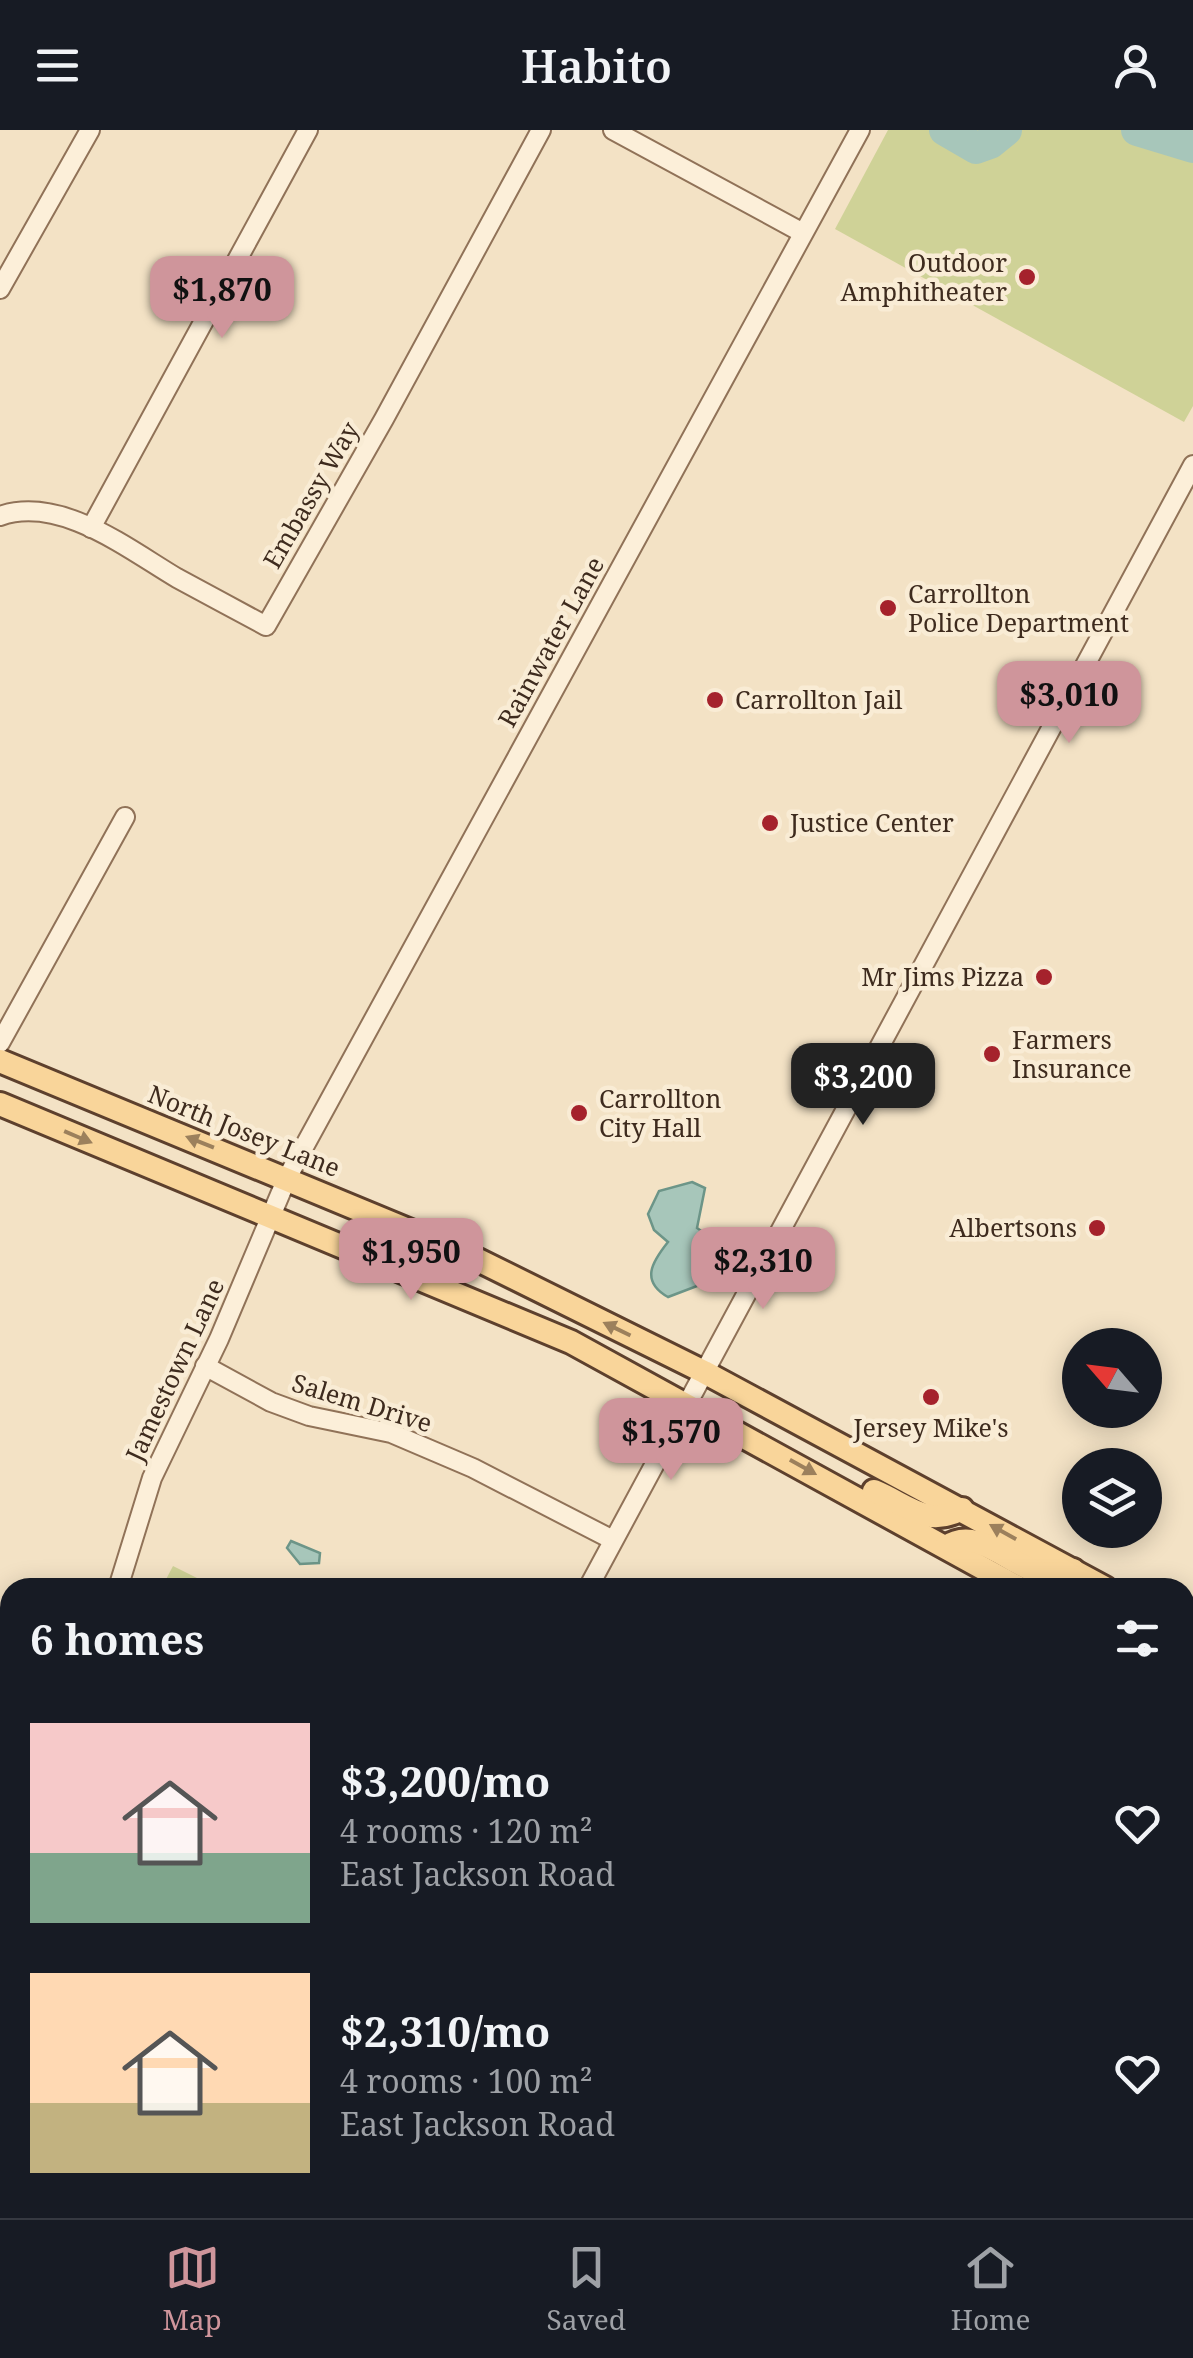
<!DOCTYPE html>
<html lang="en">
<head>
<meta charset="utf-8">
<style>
	body { margin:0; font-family:"Noto Serif",serif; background:#242831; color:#f1f3f6; height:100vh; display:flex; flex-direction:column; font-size:38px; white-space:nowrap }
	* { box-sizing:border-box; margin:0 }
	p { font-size:32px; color:#9ea1a6 }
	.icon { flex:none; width:55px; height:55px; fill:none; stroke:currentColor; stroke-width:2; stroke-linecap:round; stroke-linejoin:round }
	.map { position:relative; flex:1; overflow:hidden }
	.details { position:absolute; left:0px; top:1448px; width:1195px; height:642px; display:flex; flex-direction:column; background:#171b24; border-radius:30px 30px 0 0; box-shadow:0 5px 25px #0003 }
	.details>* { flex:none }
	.needle { width:65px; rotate:298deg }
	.controls { position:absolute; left:1062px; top:1198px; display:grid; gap:20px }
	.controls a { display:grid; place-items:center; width:100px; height:100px; border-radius:50%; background:#171b24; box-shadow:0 5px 25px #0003; font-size:50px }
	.price { position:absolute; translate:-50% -85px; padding:0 22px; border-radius:20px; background:#cf959b; color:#111; font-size:32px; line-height:65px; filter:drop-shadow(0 2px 5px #0008) }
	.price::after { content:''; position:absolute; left:50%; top:60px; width:30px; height:22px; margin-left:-15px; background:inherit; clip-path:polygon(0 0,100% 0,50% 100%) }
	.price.selected { background:#222; color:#fff }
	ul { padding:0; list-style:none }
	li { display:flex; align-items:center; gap:30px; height:250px; padding:0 30px }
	li span { display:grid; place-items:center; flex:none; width:280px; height:200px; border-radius:0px; color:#555 }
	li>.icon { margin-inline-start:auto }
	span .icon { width:120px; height:120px; fill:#fffc; stroke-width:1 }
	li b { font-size:42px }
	h2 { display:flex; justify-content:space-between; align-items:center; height:120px; padding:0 30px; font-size:42px }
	header { display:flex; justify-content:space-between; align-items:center; height:130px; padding:0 30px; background:#171b24; font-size:45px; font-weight:600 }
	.tab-bar { display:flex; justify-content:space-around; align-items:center; height:140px; border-top:2px solid #363941; background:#171b24; font-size:28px; color:#9ea1a6 }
	.tab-bar a { display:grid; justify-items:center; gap:5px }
	.tab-bar .selected { color:#cf959b }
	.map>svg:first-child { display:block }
	.green { fill:#cfd297 }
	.water { fill:#a7c6ba; stroke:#6c9588; stroke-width:2.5 }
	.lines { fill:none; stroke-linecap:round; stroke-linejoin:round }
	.river { stroke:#a7c6ba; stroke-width:32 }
	.minor-casing { stroke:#907258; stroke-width:22 }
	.major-casing { stroke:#5d402d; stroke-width:28 }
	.minor { stroke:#fcefd9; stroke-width:18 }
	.major { stroke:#f9d59a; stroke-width:22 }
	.oneway { fill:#9c805c }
	.poi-dot { fill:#a5222c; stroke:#f9ecd5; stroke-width:4 }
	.labels { text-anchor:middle; stroke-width:9; stroke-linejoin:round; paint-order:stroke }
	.poi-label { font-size:25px; fill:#3e2b1e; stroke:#f9ecd5; text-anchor:start }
	.street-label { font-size:25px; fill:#3e2b1e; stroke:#f9ecd5 }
</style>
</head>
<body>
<header><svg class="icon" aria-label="menu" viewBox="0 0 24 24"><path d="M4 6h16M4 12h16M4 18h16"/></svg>Habito<svg class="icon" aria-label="person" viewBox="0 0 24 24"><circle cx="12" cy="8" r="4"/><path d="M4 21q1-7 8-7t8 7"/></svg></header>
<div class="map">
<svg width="1193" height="2088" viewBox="0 0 1193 2088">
	<rect width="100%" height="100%" fill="#f3e2c5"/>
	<g class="green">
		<polygon points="888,0 1193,0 1193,276 1184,292 835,99"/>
		<polygon points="173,1436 215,1457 162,1457"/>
		<polygon points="1185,1867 1193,1872 1193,2088 1103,2088 1104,2080 1185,2080"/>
	</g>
	<g class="water">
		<path d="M692,1052L705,1058L697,1098L716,1111L722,1122L705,1153L668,1167C640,1151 652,1132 668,1112L654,1100L648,1084L659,1061Z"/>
		<polygon points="291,1411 320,1423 319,1433 300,1434 287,1418"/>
		<polygon points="1193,2010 1193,2088 1154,2088 1155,2080 1185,2080 1185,2016"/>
	</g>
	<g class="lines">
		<g class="river">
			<polyline points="945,0 976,18 990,13 1006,0"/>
			<polyline points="1137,0 1193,17"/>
		</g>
		<defs>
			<g id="minor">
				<polyline points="613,0 803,103"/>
				<polyline points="0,159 90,0"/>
				<path d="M0,386C60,365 128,419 177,448C207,464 236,480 266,496L384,289L541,0"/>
				<polyline points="91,398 308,0"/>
				<polyline points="0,913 125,687"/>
				<polyline points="205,1236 271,1272 309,1286 391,1303 473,1338 613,1410"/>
				<polyline points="118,1458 152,1348 219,1209 287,1048 860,0"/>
				<polyline points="588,1458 1193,335"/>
				<polyline points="0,1558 10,1557"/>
				<polyline points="0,1833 10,1838"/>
				<polyline points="18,2080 45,2088"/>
				<polyline points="608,2080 611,2088"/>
				<polyline points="247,2088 252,2080"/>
			</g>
			<g id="major">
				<polyline points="0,931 466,1124 704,1242 1105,1458"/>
				<polyline points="0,974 571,1212 1019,1458"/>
				<path d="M874,1361C908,1375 926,1398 962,1379"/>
				<path d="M946,1417C977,1395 1009,1435 1041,1443C1050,1446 1063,1442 1073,1440"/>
				<polyline points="1185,1502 1193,1506"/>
				<polyline points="1185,1550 1193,1555"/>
				<polyline points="1185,1611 1193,1599"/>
				<polyline points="1185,1703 1193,1690"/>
				<polyline points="1033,2088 1033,2080"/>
				<polyline points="1070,2088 1070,2080"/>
			</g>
		</defs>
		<use href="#minor" class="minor-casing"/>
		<use href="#major" class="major-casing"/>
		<use href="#minor" class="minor"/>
		<use href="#major" class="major"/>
	</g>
	<defs><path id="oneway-solid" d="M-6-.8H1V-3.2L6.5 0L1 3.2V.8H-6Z" transform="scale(2.5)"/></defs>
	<g class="oneway">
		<use href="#oneway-solid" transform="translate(78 1007) rotate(23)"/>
		<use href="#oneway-solid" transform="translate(200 1012) rotate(-158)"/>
		<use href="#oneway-solid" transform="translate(617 1199) rotate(-154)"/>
		<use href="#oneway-solid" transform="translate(803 1337) rotate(29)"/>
		<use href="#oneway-solid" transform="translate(1003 1402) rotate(-151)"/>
	</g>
	<g class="poi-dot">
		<circle cx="1027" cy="147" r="10"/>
		<circle cx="888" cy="478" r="10"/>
		<circle cx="715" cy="570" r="10"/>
		<circle cx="770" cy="693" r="10"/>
		<circle cx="1044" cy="847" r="10"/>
		<circle cx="992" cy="924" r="10"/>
		<circle cx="579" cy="983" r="10"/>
		<circle cx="1097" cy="1098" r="10"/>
		<circle cx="931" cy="1267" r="10"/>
	</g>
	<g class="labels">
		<g class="poi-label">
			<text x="1007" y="142" text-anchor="end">Outdoor<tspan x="1007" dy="29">Amphitheater</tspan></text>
			<text x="908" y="473">Carrollton<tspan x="908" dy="29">Police Department</tspan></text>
			<text x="735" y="579">Carrollton Jail</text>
			<text x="790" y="702">Justice Center</text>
			<text x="1024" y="856" text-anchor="end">Mr Jims Pizza</text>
			<text x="1012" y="919">Farmers<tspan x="1012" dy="29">Insurance</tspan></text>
			<text x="599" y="978">Carrollton<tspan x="599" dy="29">City Hall</tspan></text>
			<text x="1077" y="1107" text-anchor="end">Albertsons</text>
			<text x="931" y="1307" text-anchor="middle">Jersey Mike's</text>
		</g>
		<g class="street-label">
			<text transform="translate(311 365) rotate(-60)" y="9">Embassy Way</text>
			<text transform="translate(551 512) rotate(-61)" y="9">Rainwater Lane</text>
			<text transform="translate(244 1001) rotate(22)" y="9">North Josey Lane</text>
			<text transform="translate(175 1240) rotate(-65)" y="9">Jamestown Lane</text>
			<text transform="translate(362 1273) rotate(17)" y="9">Salem Drive</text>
		</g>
	</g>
</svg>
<div class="controls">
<a><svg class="needle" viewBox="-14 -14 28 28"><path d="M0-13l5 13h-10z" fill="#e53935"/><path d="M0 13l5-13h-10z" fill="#9ea1a6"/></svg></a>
<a><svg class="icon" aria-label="layers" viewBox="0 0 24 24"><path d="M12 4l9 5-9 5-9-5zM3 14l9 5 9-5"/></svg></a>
</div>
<b class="price" style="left:222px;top:211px">$1,870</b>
<b class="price" style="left:1069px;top:616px">$3,010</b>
<b class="price selected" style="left:863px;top:998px">$3,200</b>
<b class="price" style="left:411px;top:1173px">$1,950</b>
<b class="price" style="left:763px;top:1182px">$2,310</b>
<b class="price" style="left:671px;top:1353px">$1,570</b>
<section class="details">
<h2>6 homes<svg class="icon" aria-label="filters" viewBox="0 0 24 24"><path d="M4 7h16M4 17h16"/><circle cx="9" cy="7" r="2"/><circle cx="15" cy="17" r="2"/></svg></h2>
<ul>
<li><span style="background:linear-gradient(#f6c9c9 65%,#7fa58c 0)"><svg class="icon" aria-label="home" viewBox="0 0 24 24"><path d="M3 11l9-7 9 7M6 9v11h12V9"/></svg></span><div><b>$3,200/mo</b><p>4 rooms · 120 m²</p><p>East Jackson Road</p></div><svg class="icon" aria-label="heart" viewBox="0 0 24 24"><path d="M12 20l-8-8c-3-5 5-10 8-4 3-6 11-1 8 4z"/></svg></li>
<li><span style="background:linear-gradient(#ffd9b3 65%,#c2b280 0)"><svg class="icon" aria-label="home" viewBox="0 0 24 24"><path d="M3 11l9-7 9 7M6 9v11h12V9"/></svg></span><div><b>$2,310/mo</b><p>4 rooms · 100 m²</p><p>East Jackson Road</p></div><svg class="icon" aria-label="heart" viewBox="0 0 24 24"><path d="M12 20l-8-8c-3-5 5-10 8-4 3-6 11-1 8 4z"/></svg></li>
</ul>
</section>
</div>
<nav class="tab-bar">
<a class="selected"><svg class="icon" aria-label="map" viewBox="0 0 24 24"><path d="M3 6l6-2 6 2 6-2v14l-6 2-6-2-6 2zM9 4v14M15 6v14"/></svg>Map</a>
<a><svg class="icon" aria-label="saved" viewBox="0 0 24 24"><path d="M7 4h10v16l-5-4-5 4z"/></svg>Saved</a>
<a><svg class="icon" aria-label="home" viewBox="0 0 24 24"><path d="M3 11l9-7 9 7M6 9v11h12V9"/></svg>Home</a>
</nav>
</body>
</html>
